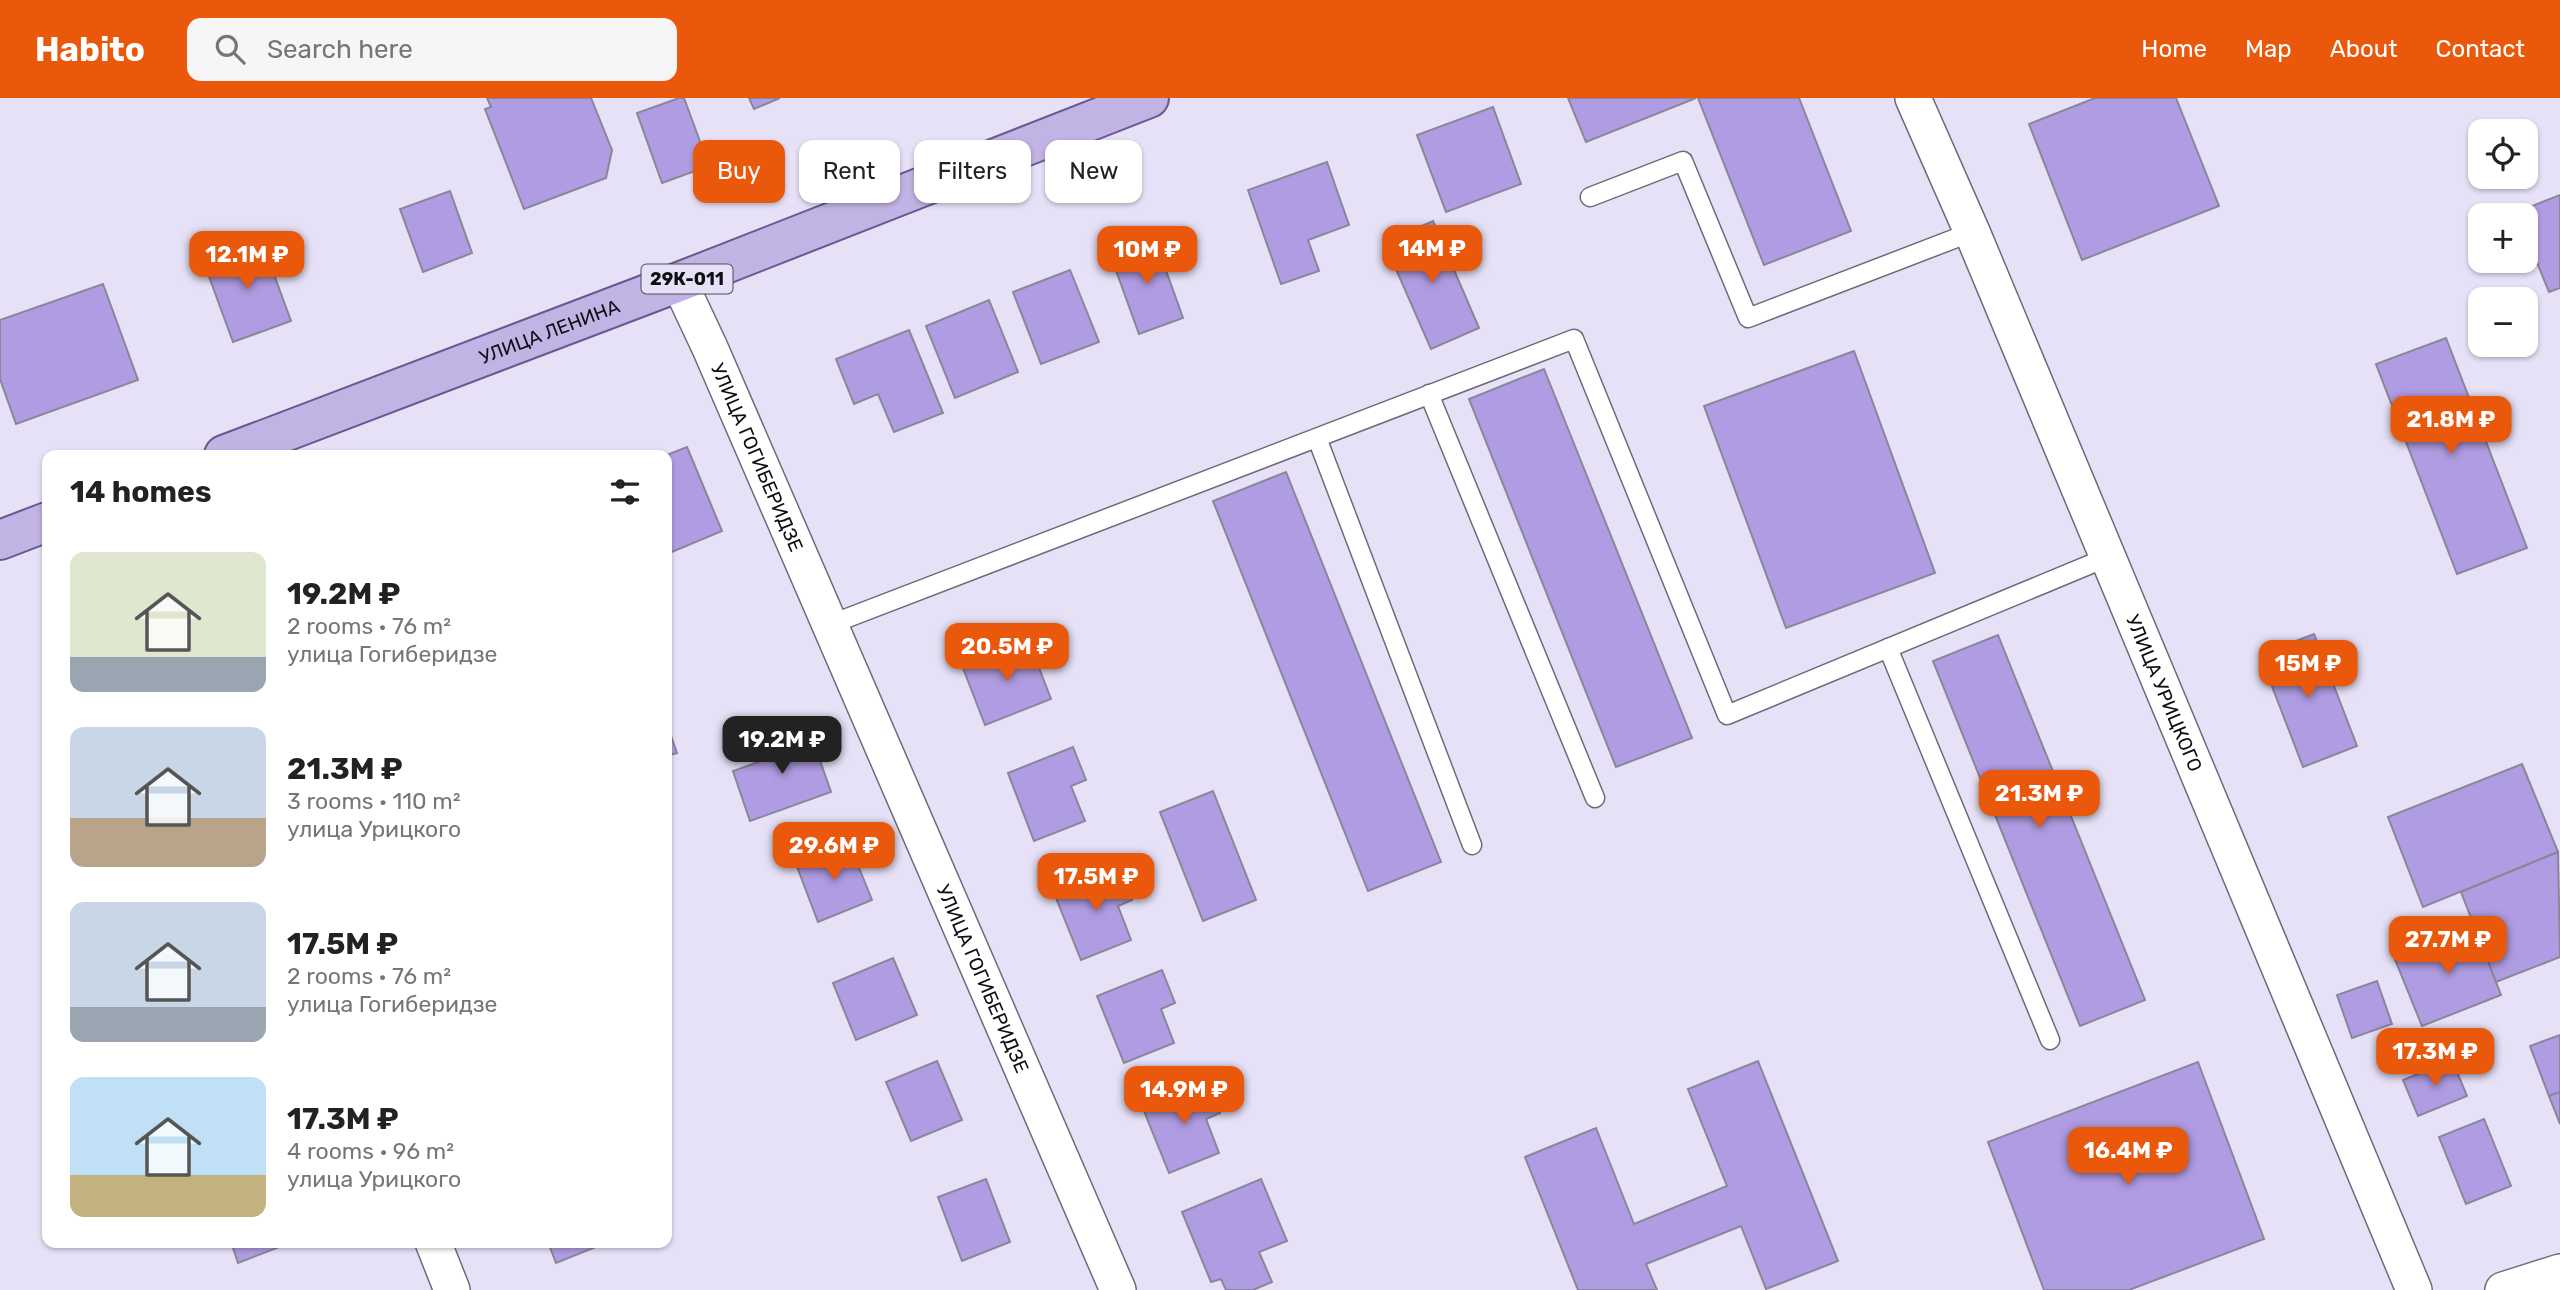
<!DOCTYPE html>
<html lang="en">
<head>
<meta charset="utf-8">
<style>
	body { margin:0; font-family:Rubik,sans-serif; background:#f6f6f6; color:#222; height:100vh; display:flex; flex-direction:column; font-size:26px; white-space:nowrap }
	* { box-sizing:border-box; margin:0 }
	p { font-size:23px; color:#767676 }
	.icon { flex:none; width:38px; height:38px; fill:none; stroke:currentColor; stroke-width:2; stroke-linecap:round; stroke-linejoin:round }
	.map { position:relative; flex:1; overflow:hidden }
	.panel { position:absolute; left:42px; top:352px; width:630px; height:798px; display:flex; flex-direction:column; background:#fff; border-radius:14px; box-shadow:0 2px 5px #0004 }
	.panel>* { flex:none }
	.guide { position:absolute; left:693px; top:42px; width:665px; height:63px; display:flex; gap:14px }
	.tools { position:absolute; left:2468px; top:21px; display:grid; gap:14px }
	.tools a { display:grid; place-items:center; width:70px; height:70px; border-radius:14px; background:#fff; box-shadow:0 2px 5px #0004; font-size:35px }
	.price { position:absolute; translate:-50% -60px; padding:0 16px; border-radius:14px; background:#ea580c; color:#fff; font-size:23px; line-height:46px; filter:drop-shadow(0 2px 4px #0008) }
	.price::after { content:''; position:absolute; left:50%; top:42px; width:21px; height:16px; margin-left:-10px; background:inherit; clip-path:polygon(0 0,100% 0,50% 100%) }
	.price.on { background:#222; color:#fff }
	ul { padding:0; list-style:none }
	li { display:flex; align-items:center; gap:21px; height:175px; padding:0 28px }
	li span { display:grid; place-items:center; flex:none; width:196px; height:140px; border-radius:14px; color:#555 }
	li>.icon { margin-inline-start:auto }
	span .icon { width:84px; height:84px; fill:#fffc; stroke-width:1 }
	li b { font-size:30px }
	h2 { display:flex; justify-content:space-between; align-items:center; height:84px; padding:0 28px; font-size:30px }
	.tag { padding:0 24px; border-radius:14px; background:#fff; box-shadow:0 2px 5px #0004; font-size:24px; line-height:63px }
	.tag.on { background:#ea580c; color:#fff }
	header { display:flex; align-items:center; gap:42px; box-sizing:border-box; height:98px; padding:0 35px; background:#ea580c; color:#fff }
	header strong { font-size:33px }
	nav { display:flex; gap:38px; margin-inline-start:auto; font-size:24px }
	.search { width:490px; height:63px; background:#f6f6f6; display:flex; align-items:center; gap:18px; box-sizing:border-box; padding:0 24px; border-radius:14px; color:#767676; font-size:26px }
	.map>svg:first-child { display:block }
	.building { fill:#b09ce2; stroke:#8a8699; stroke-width:2 }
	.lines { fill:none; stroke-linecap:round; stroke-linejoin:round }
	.service-casing { stroke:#6e6a7c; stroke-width:21 }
	.minor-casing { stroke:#6e6a7c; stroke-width:38 }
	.primary-casing { stroke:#68588f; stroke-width:42 }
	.service { stroke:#fff; stroke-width:18 }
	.minor { stroke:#fff; stroke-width:35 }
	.primary { stroke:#c1b3e3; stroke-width:38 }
	.labels { text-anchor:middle; stroke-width:5; stroke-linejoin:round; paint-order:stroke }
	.shield { fill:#e6e1f6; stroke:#504d58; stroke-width:2 }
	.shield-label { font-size:18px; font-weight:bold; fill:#100e15 }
	.street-label { font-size:19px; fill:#100e15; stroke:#e6e1f6 }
</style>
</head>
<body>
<header>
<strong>Habito</strong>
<div class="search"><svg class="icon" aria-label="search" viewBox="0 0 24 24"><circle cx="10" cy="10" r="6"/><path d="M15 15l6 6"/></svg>Search here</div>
<nav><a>Home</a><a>Map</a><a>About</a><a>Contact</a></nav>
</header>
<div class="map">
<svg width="2560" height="1192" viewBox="0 0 2560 1192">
	<rect width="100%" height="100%" fill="#e6e1f6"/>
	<g class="building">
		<polygon points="487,0 591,0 612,52 606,80 524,111 485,11 491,9"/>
		<polygon points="679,0 684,0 709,68 662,85 637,15"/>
		<polygon points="749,0 780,0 754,11"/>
		<polygon points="1568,0 1696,0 1586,44"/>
		<polygon points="1698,0 1799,0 1851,133 1764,167"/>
		<polygon points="2095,0 2176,0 2219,108 2082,162 2029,26"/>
		<polygon points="1493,9 1521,86 1446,114 1417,37"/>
		<polygon points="1327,64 1349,127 1308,142 1319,173 1281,186 1248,92"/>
		<polygon points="450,93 472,155 423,174 400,111"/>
		<polygon points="2560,97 2560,190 2549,194 2525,135 2525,117 2518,117 2517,114"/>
		<polygon points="1433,123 1479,230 1431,251 1384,144"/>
		<polygon points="1154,139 1183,220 1139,236 1110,156"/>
		<polygon points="261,141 291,223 233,244 203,162"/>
		<polygon points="1070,172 1099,244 1041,266 1013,194"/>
		<polygon points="103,186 138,282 16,326 0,281 0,222"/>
		<polygon points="989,202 1018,274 955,300 926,228"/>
		<polygon points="909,232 943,315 894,334 878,296 854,306 836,261"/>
		<polygon points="2446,240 2527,450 2457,476 2376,266"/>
		<polygon points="1854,253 1935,475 1786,530 1704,308"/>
		<polygon points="1544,271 1692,640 1616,669 1469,301"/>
		<polygon points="687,349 722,433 667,456 667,357"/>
		<polygon points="1286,374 1441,764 1368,793 1213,403"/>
		<polygon points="2314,536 2357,648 2303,669 2260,557"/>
		<polygon points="1998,537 2145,902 2080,928 1933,563"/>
		<polygon points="1029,544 1051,601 985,627 963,570"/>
		<polygon points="667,626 677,655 667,658"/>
		<polygon points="809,631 831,694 750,723 733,673 761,663 757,650"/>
		<polygon points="1073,649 1086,682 1071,688 1085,723 1034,743 1008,675"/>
		<polygon points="2522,666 2558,754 2423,809 2388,719"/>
		<polygon points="1213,693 1256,802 1203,823 1160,714"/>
		<polygon points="849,745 872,802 818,824 796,766"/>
		<polygon points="2558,754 2560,859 2496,884 2461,794"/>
		<polygon points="1119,769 1132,802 1118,808 1131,842 1081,862 1054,795"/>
		<polygon points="2474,828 2501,897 2422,928 2394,859"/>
		<polygon points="893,860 917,917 856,942 833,885"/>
		<polygon points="1162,872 1175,905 1161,911 1174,945 1124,965 1097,898"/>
		<polygon points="2377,883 2392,926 2352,940 2337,897"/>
		<polygon points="2560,937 2560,994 2549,998 2530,948"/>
		<polygon points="2452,962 2467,998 2418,1018 2403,982"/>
		<polygon points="937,963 962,1022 911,1043 886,984"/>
		<polygon points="1758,963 1838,1163 1766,1191 1741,1128 1646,1166 1657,1192 1578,1192 1525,1059 1596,1030 1634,1126 1727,1088 1688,991"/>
		<polygon points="2198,964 2264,1141 2129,1192 2044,1192 1988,1044"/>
		<polygon points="1207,982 1220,1015 1206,1021 1219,1055 1169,1075 1142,1008"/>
		<polygon points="2560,994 2560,1026 2549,998"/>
		<polygon points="2484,1021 2511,1088 2466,1106 2439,1039"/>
		<polygon points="986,1081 1010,1144 962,1163 938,1099"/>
		<polygon points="1261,1081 1287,1143 1259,1154 1272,1184 1253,1192 1226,1192 1221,1181 1211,1184 1182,1114"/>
		<polygon points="231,1144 292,1144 238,1165"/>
		<polygon points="548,1144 608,1144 556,1165"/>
	</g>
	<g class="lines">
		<defs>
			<g id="service">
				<polyline points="1590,99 1683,63 1748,220 1972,134"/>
				<polyline points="1429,296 1595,700"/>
				<polyline points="1317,340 1472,747"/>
				<polyline points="829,527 1574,241 1727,617 2108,459"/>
				<polyline points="1888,550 2050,942"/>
			</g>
			<g id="minor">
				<path id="s1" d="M1913,0L1972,134L2414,1192"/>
				<path id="s2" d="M679,184L710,250L1118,1192"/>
				<polyline points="433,1144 452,1192"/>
				<polyline points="2503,1192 2560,1174"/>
			</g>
			<g id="primary">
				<path id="s3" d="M224,357L679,184L1149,0"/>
				<polyline points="0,442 47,424"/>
			</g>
		</defs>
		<use href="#service" class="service-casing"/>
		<use href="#minor" class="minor-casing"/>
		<use href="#primary" class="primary-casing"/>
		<use href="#service" class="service"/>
		<use href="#minor" class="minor"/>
		<use href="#primary" class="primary"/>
	</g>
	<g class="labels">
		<rect class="shield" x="641.5" y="166.5" width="91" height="29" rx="5"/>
		<g class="shield-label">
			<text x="687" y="187">29К-011</text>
		</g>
		<g class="street-label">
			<text dy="7" stroke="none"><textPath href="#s3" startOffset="348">УЛИЦА ЛЕНИНА</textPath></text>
			<text dy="7" stroke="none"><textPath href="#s2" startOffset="192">УЛИЦА ГОГИБЕРИДЗЕ</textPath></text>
			<text dy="7" stroke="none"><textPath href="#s1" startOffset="646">УЛИЦА УРИЦКОГО</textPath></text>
			<text dy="7" stroke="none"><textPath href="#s2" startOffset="760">УЛИЦА ГОГИБЕРИДЗЕ</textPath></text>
		</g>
	</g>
</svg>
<div class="tools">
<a><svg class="icon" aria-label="locate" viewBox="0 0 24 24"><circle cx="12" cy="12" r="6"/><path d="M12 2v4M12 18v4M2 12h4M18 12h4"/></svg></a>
<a>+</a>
<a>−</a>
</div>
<b class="price" style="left:1432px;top:187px">14M ₽</b>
<b class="price" style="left:1147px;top:188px">10M ₽</b>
<b class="price" style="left:247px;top:193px">12.1M ₽</b>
<b class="price" style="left:2451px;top:358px">21.8M ₽</b>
<b class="price" style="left:1007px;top:585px">20.5M ₽</b>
<b class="price" style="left:2308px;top:602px">15M ₽</b>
<b class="price on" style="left:782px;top:678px">19.2M ₽</b>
<b class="price" style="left:2039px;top:732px">21.3M ₽</b>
<b class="price" style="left:834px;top:784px">29.6M ₽</b>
<b class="price" style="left:1096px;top:815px">17.5M ₽</b>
<b class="price" style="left:2448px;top:878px">27.7M ₽</b>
<b class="price" style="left:2435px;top:990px">17.3M ₽</b>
<b class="price" style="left:1184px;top:1028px">14.9M ₽</b>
<b class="price" style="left:2128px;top:1089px">16.4M ₽</b>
<div class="guide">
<a class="tag on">Buy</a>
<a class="tag">Rent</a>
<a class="tag">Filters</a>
<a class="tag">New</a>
</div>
<section class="panel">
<h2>14 homes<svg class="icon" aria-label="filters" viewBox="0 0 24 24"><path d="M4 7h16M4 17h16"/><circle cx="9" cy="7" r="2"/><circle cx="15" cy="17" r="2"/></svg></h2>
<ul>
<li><span style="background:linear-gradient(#dfe7d0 75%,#9aa5b1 0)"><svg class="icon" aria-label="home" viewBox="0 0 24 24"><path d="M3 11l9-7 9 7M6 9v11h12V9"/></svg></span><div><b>19.2M ₽</b><p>2 rooms · 76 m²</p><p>улица Гогиберидзе</p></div></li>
<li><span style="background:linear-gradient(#c9d6e8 65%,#b9a48a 0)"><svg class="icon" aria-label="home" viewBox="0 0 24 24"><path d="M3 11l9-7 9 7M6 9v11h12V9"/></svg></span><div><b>21.3M ₽</b><p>3 rooms · 110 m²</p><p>улица Урицкого</p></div></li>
<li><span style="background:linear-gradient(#c9d6e8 75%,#9aa5b1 0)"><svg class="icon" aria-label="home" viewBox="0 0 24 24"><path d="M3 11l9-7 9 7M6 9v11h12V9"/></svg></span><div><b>17.5M ₽</b><p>2 rooms · 76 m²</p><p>улица Гогиберидзе</p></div></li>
<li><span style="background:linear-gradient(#bfe0f5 70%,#c2b280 0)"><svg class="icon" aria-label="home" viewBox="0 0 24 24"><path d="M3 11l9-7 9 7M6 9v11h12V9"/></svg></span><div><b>17.3M ₽</b><p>4 rooms · 96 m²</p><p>улица Урицкого</p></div></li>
</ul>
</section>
</div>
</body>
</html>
